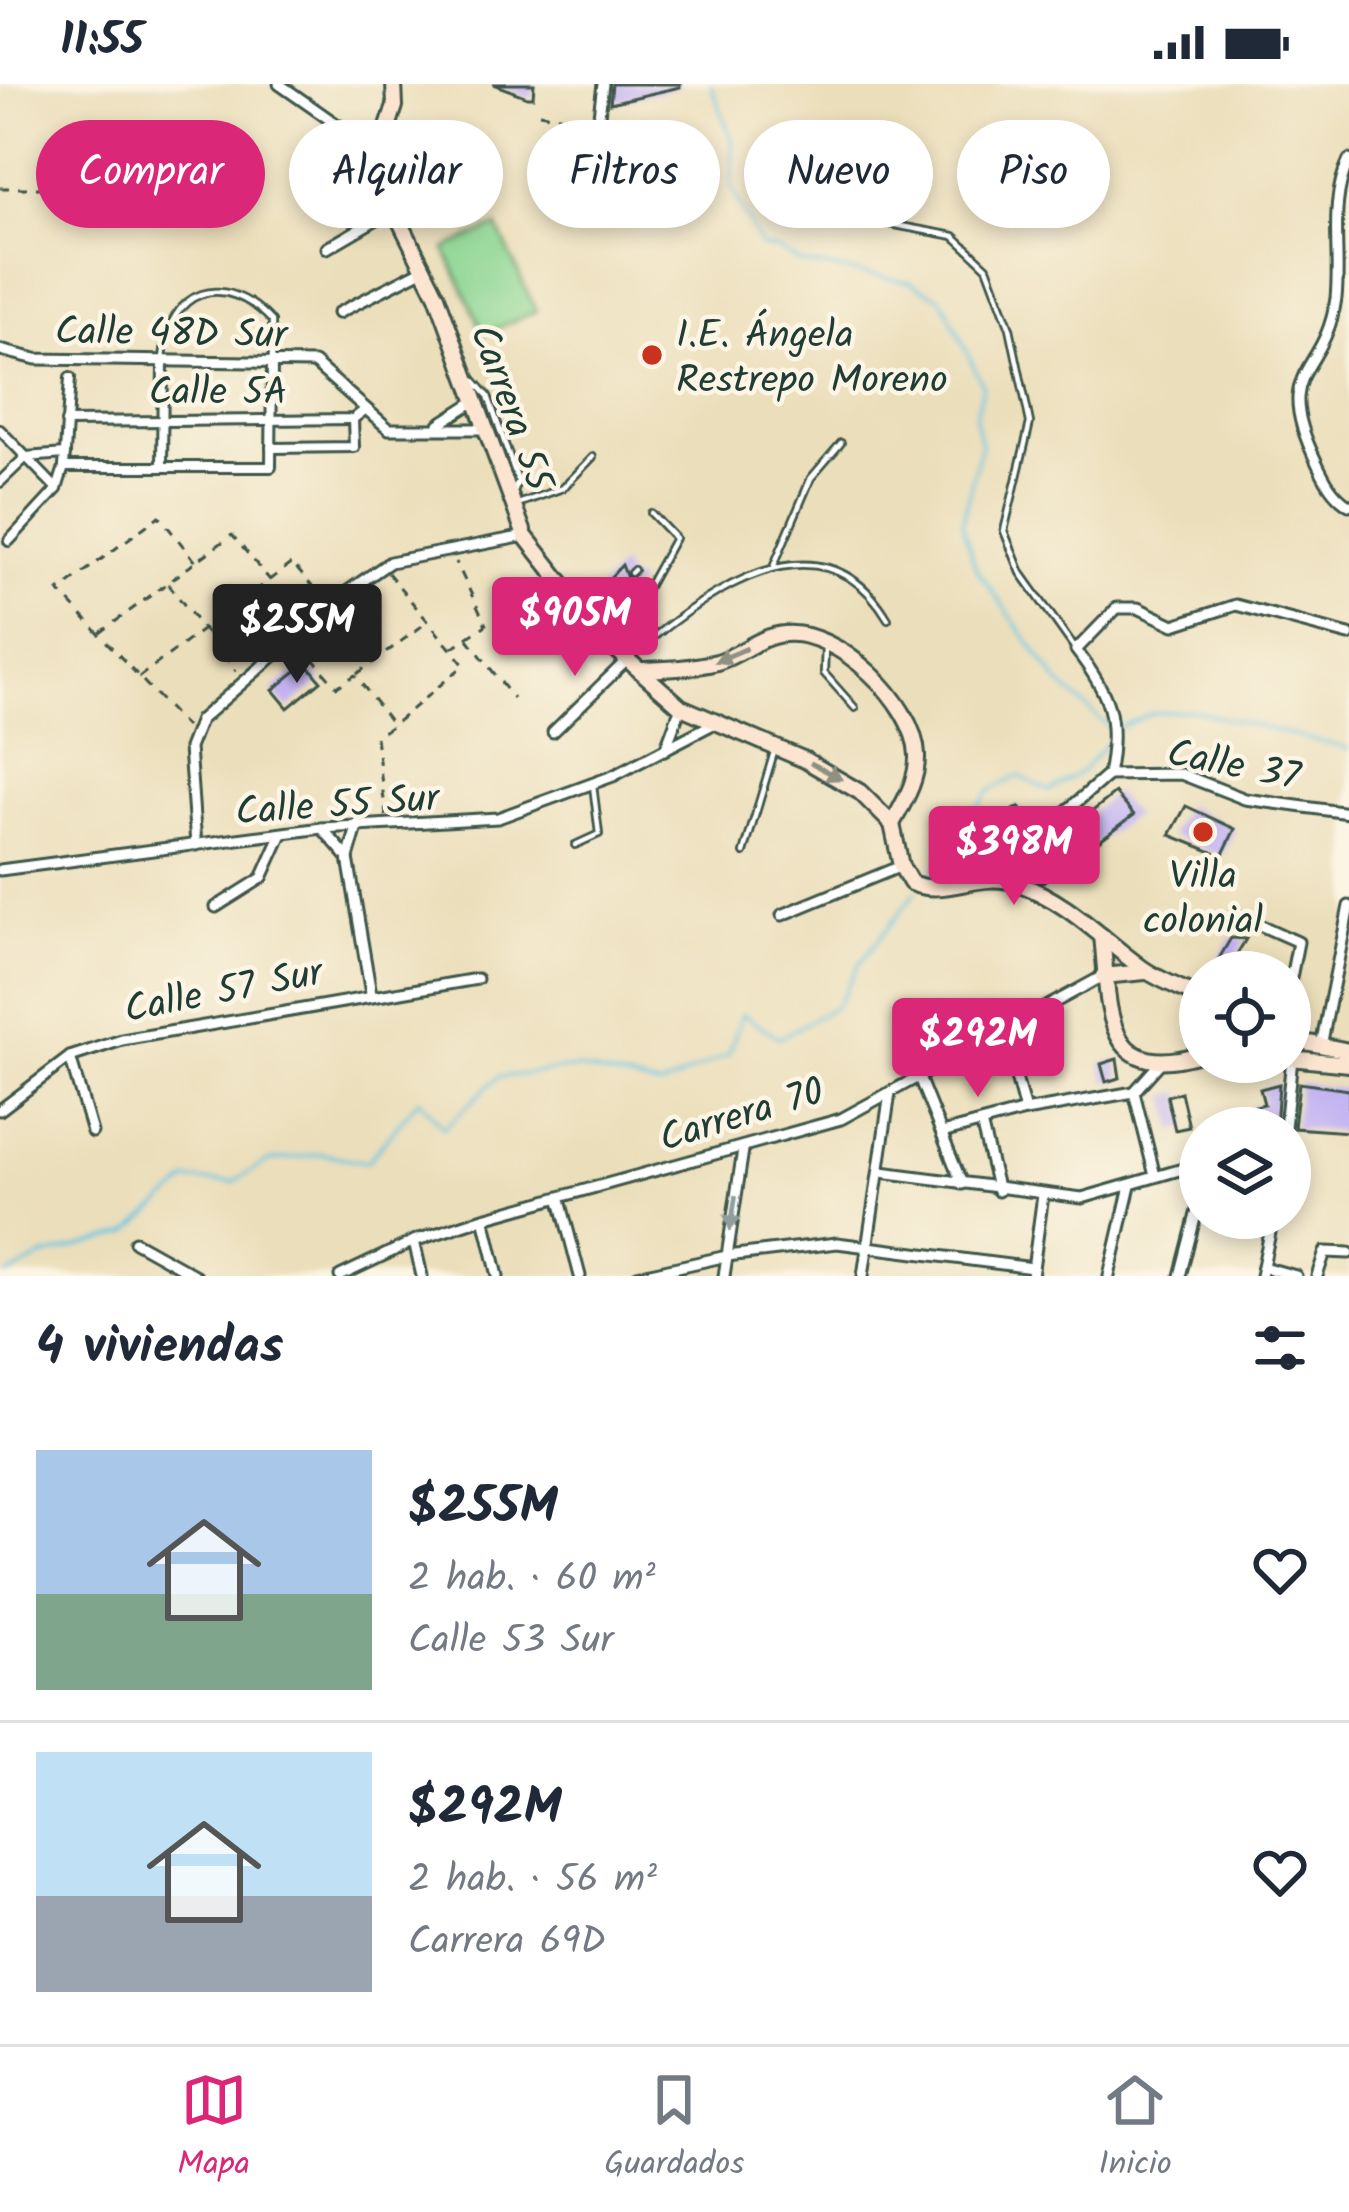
<!DOCTYPE html>
<html lang="es">
<head>
<meta charset="utf-8">
<style>
	body { margin:0; font-family:Kalam,sans-serif; background:#f6f6f7; color:#1f2937; height:100vh; display:flex; flex-direction:column; font-size:45px; white-space:nowrap }
	* { box-sizing:border-box; margin:0 }
	p { font-size:39px; color:#747a83 }
	.icon { flex:none; width:66px; height:66px; fill:none; stroke:currentColor; stroke-width:2; stroke-linecap:round; stroke-linejoin:round }
	.map { position:relative; height:1192px; overflow:hidden }
	.panel { display:flex; flex-direction:column; background:#fff; flex:1 }
	.panel>* { flex:none }
	.top-card { position:absolute; left:36px; top:36px; width:1278px; height:108px; display:flex; gap:24px }
	.fabs { position:absolute; left:1179px; top:867px; display:grid; gap:24px }
	.fabs a { display:grid; place-items:center; width:132px; height:132px; border-radius:50%; background:#fff; box-shadow:0 6px 18px #0003; font-size:60px }
	.price { position:absolute; translate:-50% -102px; padding:0 27px; border-radius:12px; background:#db2777; color:#fff; font-size:39px; line-height:78px; filter:drop-shadow(0 3px 6px #0008) }
	.price::after { content:''; position:absolute; left:50%; top:72px; width:36px; height:27px; margin-left:-18px; background:inherit; clip-path:polygon(0 0,100% 0,50% 100%) }
	.price.on { background:#222; color:#fff }
	ul { padding:0; list-style:none }
	li { display:flex; align-items:center; gap:36px; height:300px; padding:0 36px }
	li+li { border-top:3px solid #e0e1e3 }
	li span { display:grid; place-items:center; flex:none; width:336px; height:240px; border-radius:0px; color:#555 }
	li>.icon { margin-inline-start:auto }
	span .icon { width:144px; height:144px; fill:#fffc; stroke-width:1 }
	li b { font-size:51px }
	h2 { display:flex; justify-content:space-between; align-items:center; height:144px; padding:0 36px; font-size:51px }
	.tag { padding:0 42px; border-radius:54px; background:#fff; box-shadow:0 6px 18px #0003; font-size:42px; line-height:108px }
	.tag.on { background:#db2777; color:#fff }
	.status { display:flex; justify-content:space-between; align-items:center; height:84px; padding:0 60px; background:#fff; direction:ltr }
	.status svg { height:33px; fill:currentColor }
	.menu { display:flex; justify-content:space-around; align-items:center; height:168px; border-top:3px solid #e0e1e3; background:#fff; font-size:33px; color:#747a83 }
	.menu a { display:grid; justify-items:center; gap:6px }
	.menu .on { color:#db2777 }
	.map>svg:first-child { display:block }
	.green { fill:#8cd693; stroke:#568a64; stroke-width:3 }
	.lines { fill:none; stroke-linecap:round; stroke-linejoin:round }
	.stream { stroke:#63c4e1; stroke-width:3 }
	.building { fill:#c1b1f3 }
	.service-casing { stroke:#3e5548; stroke-width:10 }
	.pedestrian-casing { stroke:#3e5548; stroke-width:14 }
	.minor-casing { stroke:#3e5548; stroke-width:15 }
	.secondary-casing { stroke:#3e5548; stroke-width:20 }
	.path { stroke:#3e5548; stroke-width:3; stroke-dasharray:9 9; stroke-linecap:butt }
	.service { stroke:#fff; stroke-width:4.5 }
	.pedestrian { stroke:#fff; stroke-width:8 }
	.minor { stroke:#fff; stroke-width:9 }
	.secondary { stroke:#fce5d0; stroke-width:14 }
	.oneway { fill:#8e9182 }
	.oneway2 { fill:#8f9e9a }
	.poi-dot { fill:#c8321e; stroke:#fcf5e5; stroke-width:4.5 }
	.labels { text-anchor:middle; stroke-width:9; stroke-linejoin:round; paint-order:stroke }
	.street-label { font-size:39px; fill:#1f3d34; stroke:#fcf5e5 }
	.poi-label { font-size:39px; fill:#1f3d34; stroke:#fcf5e5; text-anchor:start }
</style>
</head>
<body>
<div class="status"><b>11:55</b><svg viewBox="0 0 49 12"><path d="M0 12V9h3v3zM5 12V6h3v6zM10 12V3h3v9zM15 12V0h3v12zM26 1h20v11H26zM47 4h2v5h-2z"/></svg></div>
<div class="map">
<svg width="1349" height="1192" viewBox="0 0 1349 1192">
	<rect width="100%" height="100%" fill="#fcf5e5"/>
	<filter id="ink" filterUnits="userSpaceOnUse"><feTurbulence type="fractalNoise" baseFrequency=".00833" numOctaves="2"/><feDisplacementMap in="SourceGraphic" scale="24" xChannelSelector="R" yChannelSelector="G"/><feConvolveMatrix kernelMatrix="1 2 1 2 8 2 1 2 1" color-interpolation-filters="sRGB"/></filter>
	<filter id="wash" filterUnits="userSpaceOnUse"><feTurbulence type="fractalNoise" baseFrequency=".004" numOctaves="4" result="noise"/><feDisplacementMap in="SourceGraphic" scale="48" xChannelSelector="R" yChannelSelector="G"/><feGaussianBlur stdDeviation="2.7" result="paint"/><feColorMatrix in="noise" values="0 0 0 0 0 0 0 0 0 0 0 0 0 0 0 0 0 1.4 0 .05"/><feComposite in="paint" operator="in"/></filter>
	<g filter="url(#wash)">
		<rect width="100%" height="100%" fill="#ebdeba"/>
		<polygon class="green" points="497,142 536,227 484,250 445,165"/>
		<g class="lines">
			<g class="stream">
				<polyline points="711,0 733,58 732,105 761,163 777,165 801,179 911,198 942,215 983,302 975,334 981,360 962,439 975,483 1059,599 1111,645"/>
				<polyline points="1115,645 1152,629 1191,626 1349,665"/>
				<polyline points="927,797 989,707 1019,692 1049,707 1082,687 1107,659"/>
				<polyline points="7,1192 42,1173 128,1149 188,1097 234,1098 268,1077 323,1070 367,1078 419,1015 444,1044 498,993 577,984 661,1003 729,970 742,930 780,954 837,921 859,880 916,808"/>
			</g>
		</g>
		<g id="blocks">
			<g class="building">
				<polygon points="493,0 534,0 533,13 527,13"/>
				<polygon points="612,0 680,0 680,3 610,19"/>
				<polygon points="622,481 627,494 639,498 616,521 613,510 599,505"/>
				<polygon points="306,579 321,597 288,624 273,606"/>
				<polygon points="1115,709 1134,731 1043,798 1018,787"/>
				<polygon points="1186,722 1235,745 1222,772 1170,751"/>
				<polygon points="1019,723 1030,742 991,764 980,746"/>
				<polygon points="1231,854 1246,855 1234,875 1257,888 1211,888"/>
				<polygon points="1117,975 1120,994 1106,998 1101,980"/>
				<polygon points="1299,999 1349,1006 1349,1048 1294,1044"/>
				<polygon points="1279,1000 1276,1044 1272,1034 1255,1039 1251,1023 1264,1020 1260,1005"/>
				<polygon points="1181,1008 1189,1043 1175,1046 1167,1012"/>
			</g>
		</g>
	</g>
	<g filter="url(#ink)">
		<use href="#blocks" fill-opacity="0" stroke="#3e5548" stroke-width="3"/>
		<g class="lines">
			<defs>
				<g id="service">
					<polyline points="814,126 954,152 987,183 1010,244 1030,339 1004,447 1021,489 1076,566"/>
					<path d="M163,275C168,204 224,186 272,237V277"/>
					<polyline points="474,296 488,312 518,397 515,406"/>
					<polyline points="515,421 563,404 593,373"/>
					<polyline points="774,481 811,394 841,359"/>
					<polyline points="631,489 634,486"/>
					<polyline points="645,508 675,454 651,429"/>
					<polyline points="592,532 608,514"/>
					<polyline points="825,562 824,589 855,624"/>
					<path d="M631,572C701,511 821,422 888,535"/>
					<polyline points="575,761 599,750 593,701"/>
					<polyline points="744,769 775,665"/>
				</g>
				<g id="pedestrian">
					<polyline points="66,338 353,335 366,325"/>
					<polyline points="0,346 57,405"/>
					<polyline points="271,364 354,363 353,335"/>
					<polyline points="64,383 271,383 272,277"/>
					<polyline points="162,383 163,277"/>
					<polyline points="0,398 26,373 65,370"/>
					<polyline points="9,457 57,405 64,383 70,294"/>
				</g>
				<g id="minor">
					<polyline points="279,0 379,70"/>
					<polyline points="598,39 603,0"/>
					<path d="M1349,76C1328,120 1341,167 1336,214C1325,294 1270,282 1316,377C1324,394 1332,411 1349,421"/>
					<polyline points="327,164 394,125"/>
					<polyline points="338,229 424,185"/>
					<polyline points="0,266 36,275 314,279 389,345 484,345"/>
					<polyline points="439,340 475,317"/>
					<polyline points="553,648 628,575"/>
					<polyline points="665,666 681,623"/>
					<polyline points="1108,691 1181,690 1245,715 1349,729"/>
					<polyline points="358,740 348,774 371,910"/>
					<polyline points="322,744 348,774"/>
					<polyline points="196,761 189,664 200,636 348,507 390,478 525,452"/>
					<polyline points="0,786 322,744 498,734 613,692 713,640"/>
					<path d="M990,793L1108,691C1119,635 1110,610 1076,566L1117,524H1138L1174,541L1236,521L1349,551"/>
					<polyline points="216,823 262,794 282,750"/>
					<polyline points="1235,830 1298,858 1290,899"/>
					<polyline points="782,831 901,782"/>
					<polyline points="1004,949 1025,1027"/>
					<polyline points="1321,962 1349,822"/>
					<polyline points="70,973 92,1048"/>
					<polyline points="920,996 962,1100"/>
					<polyline points="0,1026 70,973 122,956 477,895"/>
					<polyline points="981,1039 998,1107"/>
					<polyline points="1285,1044 1292,974"/>
					<polyline points="942,1049 1025,1027 1134,1008"/>
					<polyline points="881,1088 1082,1114 1200,1080"/>
					<polyline points="1155,1092 1134,1008 1160,979"/>
					<polyline points="560,1116 580,1192"/>
					<polyline points="484,1134 498,1192"/>
					<polyline points="414,1157 422,1192"/>
					<polyline points="135,1158 196,1192"/>
					<polyline points="1263,1183 1296,1192"/>
					<polyline points="340,1192 414,1157 484,1134 841,1035 1103,892"/>
					<polyline points="637,1192 727,1172 837,1159 1033,1184"/>
					<polyline points="724,1192 743,1066"/>
					<polyline points="863,1192 890,1009"/>
					<polyline points="1032,1192 1043,1111"/>
					<polyline points="1109,1192 1130,1102"/>
					<polyline points="1180,1192 1200,1115"/>
					<polyline points="1261,1192 1273,1134"/>
					<polyline points="1317,1192 1325,1168 1349,1169"/>
				</g>
				<g id="secondary">
					<path d="M394,0L395,22L379,70L383,103L437,212L525,452L610,560L681,623L805,676L860,708L892,740L901,782L911,799C947,814 980,785 1019,800C1067,817 1101,854 1142,884C1159,896 1181,904 1200,913"/>
					<path d="M643,586C668,585 693,584 717,578C741,571 759,552 784,550C837,544 915,619 917,671C918,696 904,718 892,740"/>
					<path d="M1102,852C1110,921 1100,1000 1200,970"/>
					<polyline points="1103,892 1145,888"/>
					<polyline points="1290,955 1349,967"/>
					<polyline points="1290,974 1349,980"/>
				</g>
			</defs>
			<use href="#service" class="service-casing"/>
			<use href="#pedestrian" class="pedestrian-casing"/>
			<use href="#minor" class="minor-casing"/>
			<use href="#secondary" class="secondary-casing"/>
			<g class="path">
				<polyline points="539,29 590,37"/>
				<polyline points="0,104 161,104"/>
				<polyline points="388,489 464,581 393,641"/>
				<polyline points="168,500 236,587"/>
				<polyline points="100,549 232,451 270,496"/>
				<polyline points="468,555 513,614"/>
				<polyline points="300,560 337,603 355,591 393,641 376,653 386,732"/>
				<polyline points="452,564 486,541 456,478"/>
				<polyline points="357,590 426,539"/>
				<polyline points="139,593 292,479 322,514"/>
				<polyline points="186,643 59,507 159,432 196,478"/>
			</g>
			<use href="#service" class="service"/>
			<use href="#pedestrian" class="pedestrian"/>
			<use href="#minor" class="minor"/>
			<use href="#secondary" class="secondary"/>
		</g>
		<defs><path id="oneway-solid" d="M-6-.8H1V-3.2L6.5 0L1 3.2V.8H-6Z" transform="scale(3)"/></defs>
		<g class="oneway">
			<use href="#oneway-solid" transform="translate(731 571) rotate(157)"/>
			<use href="#oneway-solid" transform="translate(826 687) rotate(28)"/>
		</g>
		<use class="oneway2" href="#oneway-solid" transform="translate(733 1129) rotate(99)"/>
	</g>
	<g class="poi-dot">
		<circle cx="652" cy="271" r="12"/>
		<circle cx="1203" cy="748" r="12"/>
	</g>
	<g class="labels">
		<g class="street-label">
			<text transform="translate(171 247) rotate(1)" y="14">Calle 48D Sur</text>
			<text x="218" y="320">Calle 5A</text>
			<text transform="translate(513 323) rotate(70)" y="14">Carrera 55</text>
			<text transform="translate(1234 679) rotate(11)" y="14">Calle 37</text>
			<text transform="translate(337 719) rotate(-4)" y="14">Calle 55 Sur</text>
			<text transform="translate(223 905) rotate(-11)" y="14">Calle 57 Sur</text>
			<text transform="translate(741 1029) rotate(-17)" y="14">Carrera 70</text>
		</g>
		<g class="poi-label">
			<text x="676" y="263">I.E. Ángela<tspan x="676" dy="45">Restrepo Moreno</tspan></text>
			<text x="1203" y="804" text-anchor="middle">Villa<tspan x="1203" dy="45">colonial</tspan></text>
		</g>
	</g>
</svg>
<div class="fabs">
<a><svg class="icon" aria-label="locate" viewBox="0 0 24 24"><circle cx="12" cy="12" r="6"/><path d="M12 2v4M12 18v4M2 12h4M18 12h4"/></svg></a>
<a><svg class="icon" aria-label="layers" viewBox="0 0 24 24"><path d="M12 4l9 5-9 5-9-5zM3 14l9 5 9-5"/></svg></a>
</div>
<b class="price" style="left:575px;top:595px">$905M</b>
<b class="price on" style="left:297px;top:602px">$255M</b>
<b class="price" style="left:1014px;top:824px">$398M</b>
<b class="price" style="left:978px;top:1016px">$292M</b>
<div class="top-card">
<a class="tag on">Comprar</a>
<a class="tag">Alquilar</a>
<a class="tag">Filtros</a>
<a class="tag">Nuevo</a>
<a class="tag">Piso</a>
</div>
</div>
<section class="panel">
<h2>4 viviendas<svg class="icon" aria-label="filters" viewBox="0 0 24 24"><path d="M4 7h16M4 17h16"/><circle cx="9" cy="7" r="2"/><circle cx="15" cy="17" r="2"/></svg></h2>
<ul>
<li><span style="background:linear-gradient(#a9c7e8 60%,#7fa58c 0)"><svg class="icon" aria-label="home" viewBox="0 0 24 24"><path d="M3 11l9-7 9 7M6 9v11h12V9"/></svg></span><div><b>$255M</b><p>2 hab. · 60 m²</p><p>Calle 53 Sur</p></div><svg class="icon" aria-label="heart" viewBox="0 0 24 24"><path d="M12 20l-8-8c-3-5 5-10 8-4 3-6 11-1 8 4z"/></svg></li>
<li><span style="background:linear-gradient(#bfe0f5 60%,#9aa5b1 0)"><svg class="icon" aria-label="home" viewBox="0 0 24 24"><path d="M3 11l9-7 9 7M6 9v11h12V9"/></svg></span><div><b>$292M</b><p>2 hab. · 56 m²</p><p>Carrera 69D</p></div><svg class="icon" aria-label="heart" viewBox="0 0 24 24"><path d="M12 20l-8-8c-3-5 5-10 8-4 3-6 11-1 8 4z"/></svg></li>
</ul>
</section>
<nav class="menu">
<a class="on"><svg class="icon" aria-label="map" viewBox="0 0 24 24"><path d="M3 6l6-2 6 2 6-2v14l-6 2-6-2-6 2zM9 4v14M15 6v14"/></svg>Mapa</a>
<a><svg class="icon" aria-label="saved" viewBox="0 0 24 24"><path d="M7 4h10v16l-5-4-5 4z"/></svg>Guardados</a>
<a><svg class="icon" aria-label="home" viewBox="0 0 24 24"><path d="M3 11l9-7 9 7M6 9v11h12V9"/></svg>Inicio</a>
</nav>
</body>
</html>
